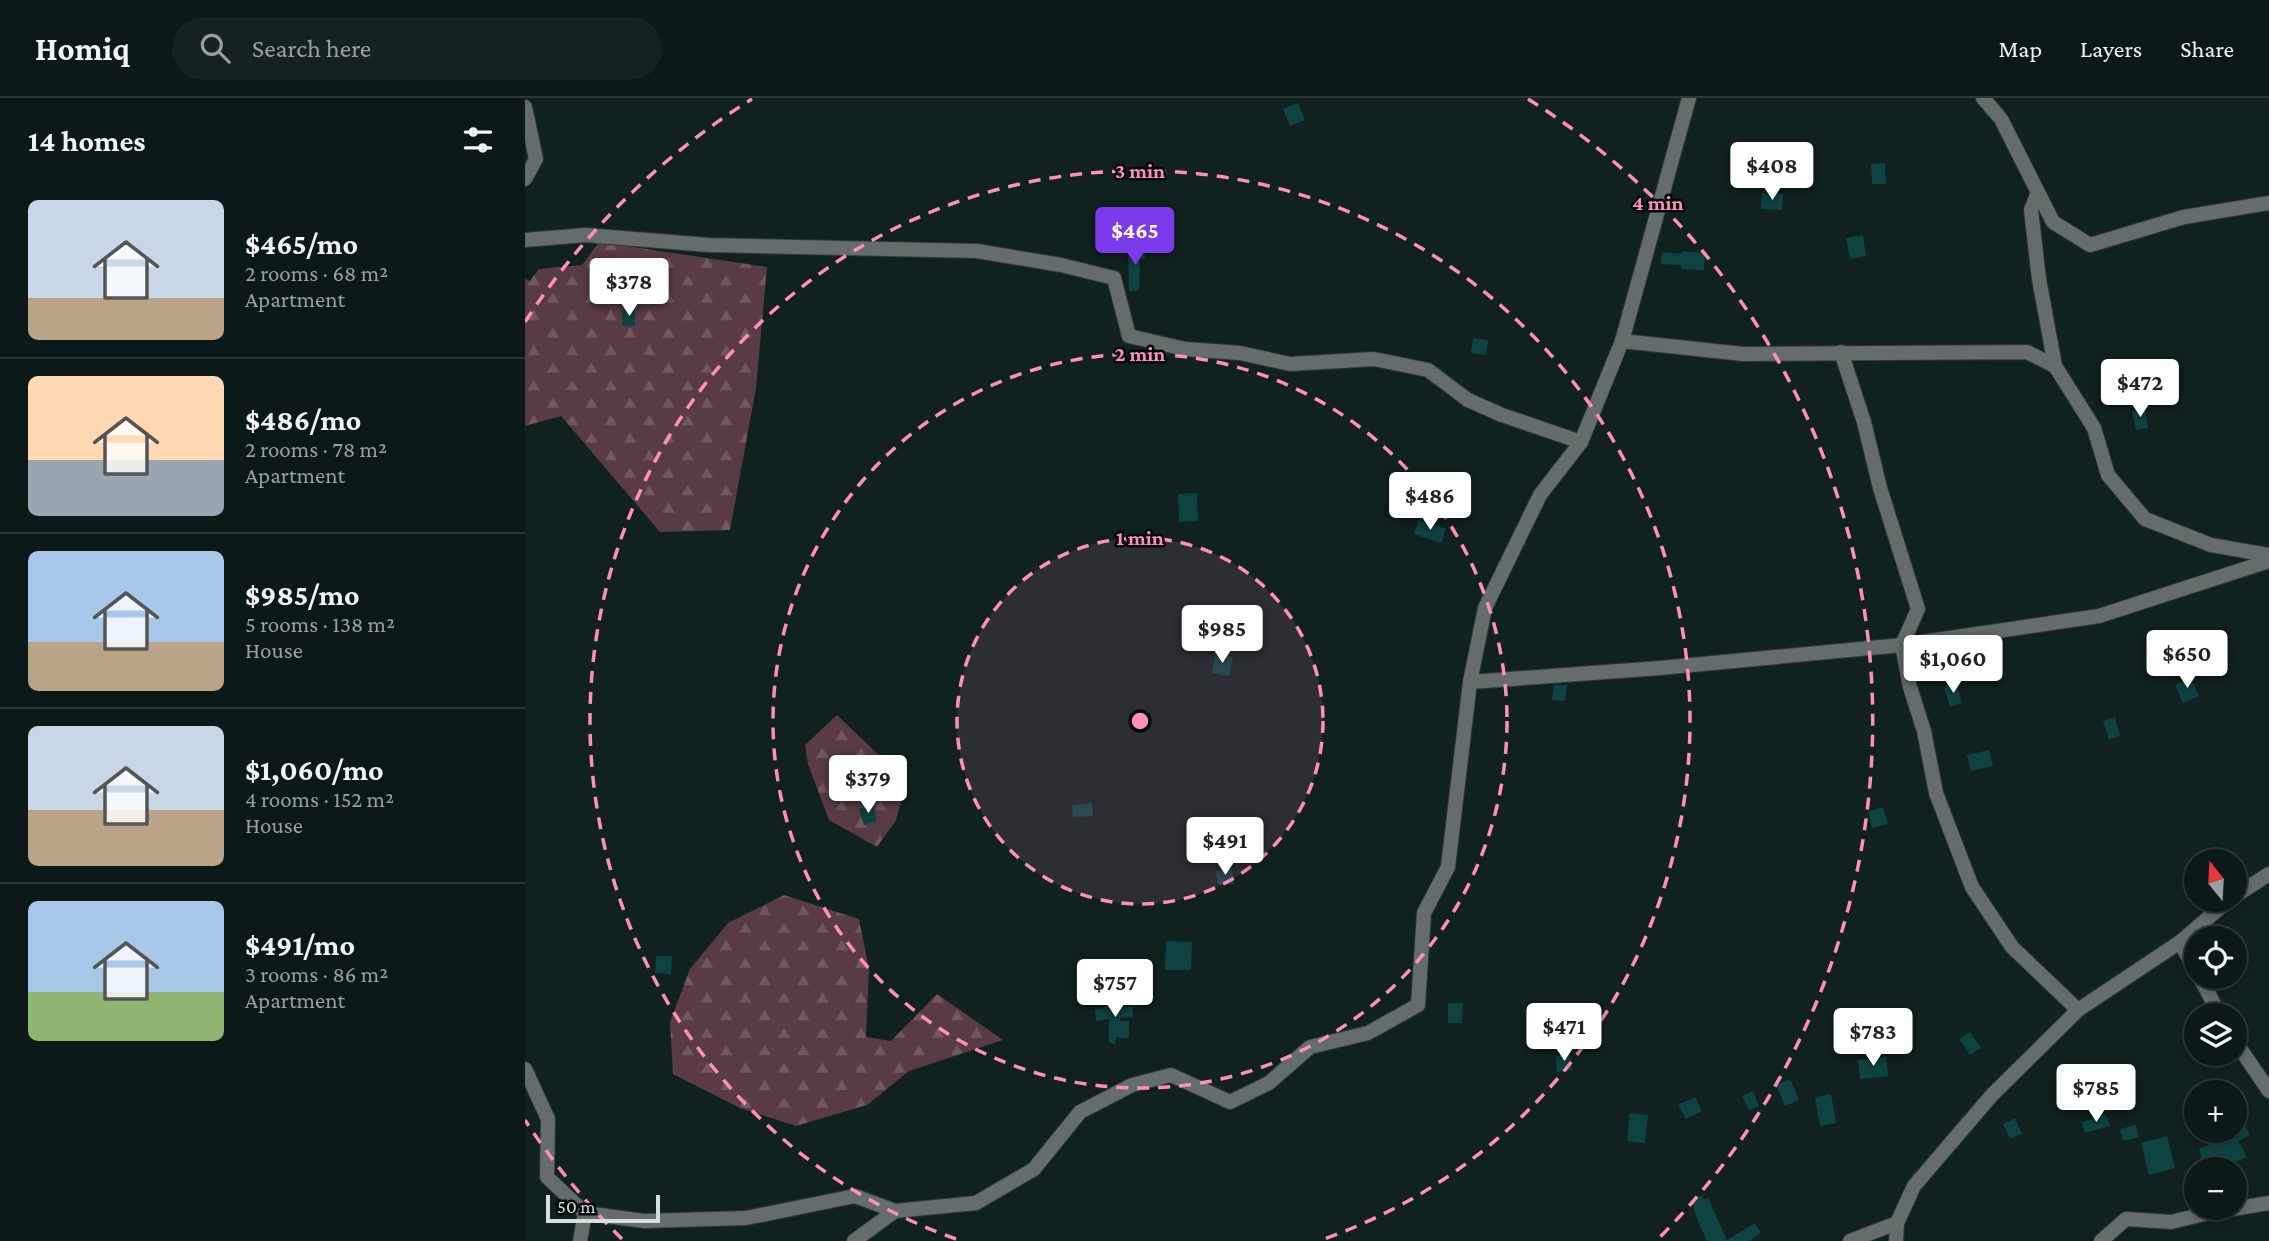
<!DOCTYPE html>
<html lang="en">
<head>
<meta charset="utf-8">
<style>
	body { margin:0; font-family:"Crimson Pro",serif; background:#162221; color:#f1f3f6; height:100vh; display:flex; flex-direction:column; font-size:26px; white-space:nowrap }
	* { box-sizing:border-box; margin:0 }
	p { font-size:23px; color:#9aa0a2 }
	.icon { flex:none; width:38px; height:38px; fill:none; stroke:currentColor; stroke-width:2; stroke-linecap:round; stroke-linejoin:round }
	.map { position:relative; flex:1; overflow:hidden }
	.side { display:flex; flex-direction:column; background:#0d1918; width:525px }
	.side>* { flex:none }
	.needle { width:46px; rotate:342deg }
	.controls { position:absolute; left:1659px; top:751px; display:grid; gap:14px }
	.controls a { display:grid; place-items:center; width:63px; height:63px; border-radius:50%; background:#0d1918; box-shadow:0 4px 10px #0003,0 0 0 2px #2d3837; font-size:35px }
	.scale { position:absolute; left:21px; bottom:18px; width:114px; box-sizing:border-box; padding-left:7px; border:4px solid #d4dedd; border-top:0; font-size:19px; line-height:24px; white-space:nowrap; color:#d4dedd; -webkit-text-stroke:5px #040909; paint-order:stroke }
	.price { position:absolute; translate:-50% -60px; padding:0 16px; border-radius:7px; background:#fff; color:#222; font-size:23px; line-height:46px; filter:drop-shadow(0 2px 4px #0008) }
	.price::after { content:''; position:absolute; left:50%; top:42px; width:21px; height:16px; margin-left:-10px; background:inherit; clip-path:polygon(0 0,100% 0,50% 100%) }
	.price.active { background:#7c3aed; color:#fff }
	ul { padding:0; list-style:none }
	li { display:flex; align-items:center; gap:21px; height:175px; padding:0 28px }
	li+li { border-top:2px solid #2d3837 }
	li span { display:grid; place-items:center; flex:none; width:196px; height:140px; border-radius:10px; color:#555 }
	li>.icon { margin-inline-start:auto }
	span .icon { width:84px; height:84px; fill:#fffc; stroke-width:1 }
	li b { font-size:30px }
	h2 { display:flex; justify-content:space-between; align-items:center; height:84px; padding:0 28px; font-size:30px }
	header { display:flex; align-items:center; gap:42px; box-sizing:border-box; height:98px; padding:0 35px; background:#0d1918; border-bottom:2px solid #2d3837 }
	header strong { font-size:33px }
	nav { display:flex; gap:38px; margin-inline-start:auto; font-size:24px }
	.search { width:490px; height:63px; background:#162221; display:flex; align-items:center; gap:18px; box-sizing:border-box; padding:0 24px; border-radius:38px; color:#9aa0a2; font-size:26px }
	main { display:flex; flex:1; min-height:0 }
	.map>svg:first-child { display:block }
	.forest { fill:url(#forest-firs) }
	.building { fill:#0f4342 }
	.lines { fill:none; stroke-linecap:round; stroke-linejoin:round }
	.minor-casing { stroke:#2c3b3a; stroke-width:16 }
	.minor { stroke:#646c6c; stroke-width:14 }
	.ring { fill:none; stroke:#ff8eba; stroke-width:3.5; stroke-dasharray:12 9 }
	.centre { fill:#ff8eba; stroke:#040909; stroke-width:3.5 }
	.ring-label { font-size:21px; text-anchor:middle; font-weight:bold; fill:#ff8eba; stroke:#040909; stroke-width:5; stroke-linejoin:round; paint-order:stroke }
</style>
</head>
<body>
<header>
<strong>Homiq</strong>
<div class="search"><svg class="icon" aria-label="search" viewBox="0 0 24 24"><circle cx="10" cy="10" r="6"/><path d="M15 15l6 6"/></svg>Search here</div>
<nav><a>Map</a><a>Layers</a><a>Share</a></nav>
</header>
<main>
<section class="side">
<h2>14 homes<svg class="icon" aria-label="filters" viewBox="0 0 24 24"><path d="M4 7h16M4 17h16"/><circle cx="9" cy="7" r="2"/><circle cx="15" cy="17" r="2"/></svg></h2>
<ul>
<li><span style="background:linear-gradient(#c9d6e8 70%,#b9a48a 0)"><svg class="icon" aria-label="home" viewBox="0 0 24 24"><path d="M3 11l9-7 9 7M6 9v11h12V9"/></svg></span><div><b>$465/mo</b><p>2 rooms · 68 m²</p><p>Apartment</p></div></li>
<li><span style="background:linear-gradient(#ffd9b3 60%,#9aa5b1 0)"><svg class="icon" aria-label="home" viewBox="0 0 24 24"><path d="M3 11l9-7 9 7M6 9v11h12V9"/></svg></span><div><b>$486/mo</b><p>2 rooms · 78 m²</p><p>Apartment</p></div></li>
<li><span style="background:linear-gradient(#a9c7e8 65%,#b9a48a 0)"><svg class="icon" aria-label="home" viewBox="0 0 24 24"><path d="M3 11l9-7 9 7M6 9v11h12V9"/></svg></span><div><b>$985/mo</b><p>5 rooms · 138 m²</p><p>House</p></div></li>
<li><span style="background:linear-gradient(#c9d6e8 60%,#b9a48a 0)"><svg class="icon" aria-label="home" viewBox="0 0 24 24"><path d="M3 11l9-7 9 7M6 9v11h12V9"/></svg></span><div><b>$1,060/mo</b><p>4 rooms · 152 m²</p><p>House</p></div></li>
<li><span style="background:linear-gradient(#a9c7e8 65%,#8fb573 0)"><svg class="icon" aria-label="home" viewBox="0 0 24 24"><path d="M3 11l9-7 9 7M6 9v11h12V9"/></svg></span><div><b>$491/mo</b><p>3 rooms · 86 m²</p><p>Apartment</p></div></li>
</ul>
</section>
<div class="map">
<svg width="1744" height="1143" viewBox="0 0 1744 1143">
	<defs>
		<pattern id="forest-firs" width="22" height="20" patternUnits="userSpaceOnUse" patternTransform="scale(1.75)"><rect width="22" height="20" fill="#593b46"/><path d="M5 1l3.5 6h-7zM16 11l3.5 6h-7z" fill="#705760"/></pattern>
	</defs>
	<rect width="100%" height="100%" fill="#112120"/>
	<g class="forest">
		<polygon points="74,144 242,169 231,290 205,432 135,434 36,318 0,328 0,181 5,183 14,171 57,167"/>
		<polygon points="312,617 382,684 371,722 352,749 304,722 283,666 280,647"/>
		<polygon points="259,797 334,821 344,871 341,939 366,943 412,896 478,942 384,973 342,1007 271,1028 215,1010 148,976 145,924 165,871 203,825"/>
	</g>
	<g class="building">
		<polygon points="773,5 780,22 765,28 758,11"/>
		<polygon points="1360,65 1361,86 1347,86 1346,66"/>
		<polygon points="1237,95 1258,96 1257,112 1236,111"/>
		<polygon points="1338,137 1341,158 1325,161 1321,140"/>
		<polygon points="620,149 620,161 615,161 614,193 604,193 603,150"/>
		<polygon points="1157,153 1180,155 1179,172 1156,171 1156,167 1136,166 1137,154 1157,156"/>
		<rect x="97" y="212" width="13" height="16"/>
		<polygon points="948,240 963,242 961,257 946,255"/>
		<polygon points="1620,311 1623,330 1611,332 1607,313"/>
		<polygon points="672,395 673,423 654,424 653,396"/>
		<polygon points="894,422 921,431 916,445 889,436"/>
		<polygon points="690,555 708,559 704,578 687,575"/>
		<polygon points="1666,580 1674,598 1658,605 1650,587"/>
		<polygon points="1432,586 1437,605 1425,609 1419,589"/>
		<polygon points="1029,587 1042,587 1040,603 1027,602"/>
		<polygon points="1590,619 1595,638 1584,642 1578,623"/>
		<polygon points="1464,652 1468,668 1446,673 1442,657"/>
		<polygon points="567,705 568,718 548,719 547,707"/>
		<polygon points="348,707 352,723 339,727 334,711"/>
		<polygon points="1358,709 1363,726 1347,730 1343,714"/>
		<polygon points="707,771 709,786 693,787 691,773"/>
		<polygon points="641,843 667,844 666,872 640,872"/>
		<polygon points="131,858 147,858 146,876 130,875"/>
		<polygon points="581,901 599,905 598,909 608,909 608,919 595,920 595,923 604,923 604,940 591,939 590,946 584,945 584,921 571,923 570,911 579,910"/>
		<polygon points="923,905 938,905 937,925 923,925"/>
		<polygon points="1445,934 1456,950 1445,957 1434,941"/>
		<polygon points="1046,957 1047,972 1032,974 1031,958"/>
		<polygon points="1361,959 1363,978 1335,981 1333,962"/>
		<polygon points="1265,981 1274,1002 1260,1008 1251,987"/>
		<polygon points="1228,993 1234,1008 1224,1012 1217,998"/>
		<polygon points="1306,996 1311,1025 1295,1028 1290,999"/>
		<polygon points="1170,999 1177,1013 1161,1021 1153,1007"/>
		<polygon points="1710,1008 1725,1037 1713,1043 1722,1059 1702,1068 1697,1057 1678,1064 1674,1051 1710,1037"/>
		<polygon points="1105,1015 1123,1017 1120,1045 1102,1043"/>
		<polygon points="1581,1016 1585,1028 1560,1035 1557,1024"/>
		<polygon points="1490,1020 1497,1036 1485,1041 1478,1026"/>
		<polygon points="1611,1027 1614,1039 1598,1043 1595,1031"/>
		<polygon points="1642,1038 1650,1070 1624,1077 1616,1045"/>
		<polygon points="1178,1097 1179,1101 1183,1100 1202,1142 1230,1125 1236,1135 1224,1143 1182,1143 1170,1116 1167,1101"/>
	</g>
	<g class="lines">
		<defs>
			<g id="minor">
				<polyline points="1458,0 1476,21 1528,124 1565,147 1659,119 1744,105"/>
				<polyline points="0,9 11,61 0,81"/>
				<polyline points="1513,95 1506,112 1514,181 1530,268"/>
				<polyline points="0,142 60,137 184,147 452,153 536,167 589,180 604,238 660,251 715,255 765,266 849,261 903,272 943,302 977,317 1056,344"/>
				<polyline points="1097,243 1218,256 1502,254 1530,268 1569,330 1583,377 1620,421 1686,447 1744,457"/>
				<polyline points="1316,254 1339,324 1355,390 1393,511 1377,547 1385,589 1399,633 1411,695 1447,789 1487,849 1553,912"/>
				<polyline points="945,584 1135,570 1377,547 1574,518 1744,463"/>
				<polyline points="1710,798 1744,776"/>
				<polyline points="1655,844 1671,874"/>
				<polyline points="1674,878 1695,917"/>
				<polyline points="1710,943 1744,993"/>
				<polyline points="0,971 23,1021 22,1079 60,1115 55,1143"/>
				<polyline points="60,1115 119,1123 221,1120 330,1098 370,1113"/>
				<polyline points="329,1143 370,1113 451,1105 509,1071 555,1014 607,987 646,977 705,1004 744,985 785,949 843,935 893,907 899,815 923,769 945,584 960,510 1015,397 1056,344 1097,243 1164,0"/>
				<polyline points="1325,1143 1372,1125"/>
				<polyline points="1371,1143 1372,1125 1389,1088 1467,997 1553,912 1655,844 1704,802"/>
				<polyline points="1576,1143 1601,1121 1646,1124 1679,1116 1744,1105"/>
			</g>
		</defs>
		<use href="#minor" class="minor-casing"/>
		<use href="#minor" class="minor"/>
	</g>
	<circle cx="615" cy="623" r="183" fill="#ff8eba" fill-opacity=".12"/>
	<g class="ring">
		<circle cx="615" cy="623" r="183"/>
		<circle cx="615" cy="623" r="367"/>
		<path d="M431 1141A550 550 0 1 1 799 1141"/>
		<path d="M97 1141A733 733 0 0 1 0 1022M0 224A733 733 0 0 1 227 1M1003 1A733 733 0 0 1 1133 1141"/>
	</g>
	<circle cx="615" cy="623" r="10" class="centre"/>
	<g class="ring-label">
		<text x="615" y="80">3 min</text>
		<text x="1133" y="112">4 min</text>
		<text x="615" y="263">2 min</text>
		<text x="615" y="447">1 min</text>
	</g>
</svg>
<div class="controls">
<a><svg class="needle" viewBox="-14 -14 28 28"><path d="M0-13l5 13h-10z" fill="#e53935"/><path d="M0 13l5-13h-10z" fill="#9aa0a2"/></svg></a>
<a><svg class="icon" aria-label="locate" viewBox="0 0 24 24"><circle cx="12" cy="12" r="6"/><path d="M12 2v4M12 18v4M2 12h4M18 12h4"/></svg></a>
<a><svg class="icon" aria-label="layers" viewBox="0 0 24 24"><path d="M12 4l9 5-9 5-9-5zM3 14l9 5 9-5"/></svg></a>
<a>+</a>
<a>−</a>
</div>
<div class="scale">50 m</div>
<b class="price" style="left:1247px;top:104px">$408</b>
<b class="price active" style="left:610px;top:169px">$465</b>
<b class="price" style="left:104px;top:220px">$378</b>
<b class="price" style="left:1615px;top:321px">$472</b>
<b class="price" style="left:905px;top:434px">$486</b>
<b class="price" style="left:697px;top:567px">$985</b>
<b class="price" style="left:1662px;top:592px">$650</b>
<b class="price" style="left:1428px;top:597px">$1,060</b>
<b class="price" style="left:343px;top:717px">$379</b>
<b class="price" style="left:700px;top:779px">$491</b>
<b class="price" style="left:590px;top:921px">$757</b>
<b class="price" style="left:1039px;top:965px">$471</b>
<b class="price" style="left:1348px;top:970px">$783</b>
<b class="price" style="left:1571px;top:1026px">$785</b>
</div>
</main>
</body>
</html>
